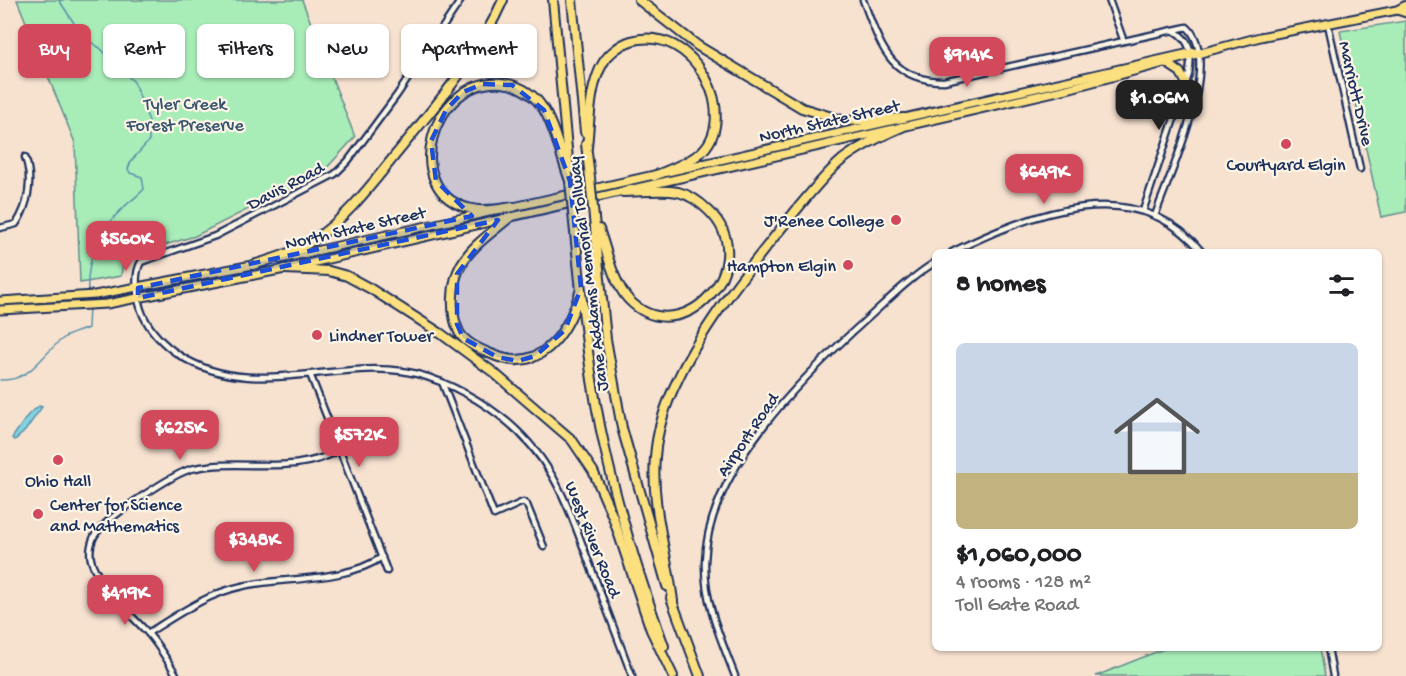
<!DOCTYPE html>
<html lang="en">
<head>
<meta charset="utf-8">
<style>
	body { margin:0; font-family:"Gochi Hand",sans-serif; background:#f2f2f2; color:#202124; height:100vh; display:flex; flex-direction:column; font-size:22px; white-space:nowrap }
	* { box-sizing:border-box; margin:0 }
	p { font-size:20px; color:#757577 }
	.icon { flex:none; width:33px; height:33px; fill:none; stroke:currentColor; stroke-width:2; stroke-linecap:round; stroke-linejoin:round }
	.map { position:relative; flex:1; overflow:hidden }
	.details { position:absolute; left:932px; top:249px; width:450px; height:402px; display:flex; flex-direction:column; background:#fff; border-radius:9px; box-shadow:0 2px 4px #0004 }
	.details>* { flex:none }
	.hud { position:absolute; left:18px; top:24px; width:570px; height:54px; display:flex; gap:12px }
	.price { position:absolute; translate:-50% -51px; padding:0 14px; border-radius:12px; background:#d1495b; color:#fff; font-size:20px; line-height:39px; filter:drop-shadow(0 2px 3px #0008) }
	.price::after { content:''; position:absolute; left:50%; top:36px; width:18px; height:14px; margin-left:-9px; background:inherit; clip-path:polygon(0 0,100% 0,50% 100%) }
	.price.active { background:#222; color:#fff }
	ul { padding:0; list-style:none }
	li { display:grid; align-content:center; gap:12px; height:318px; padding:0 24px }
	li span { display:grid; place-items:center; height:186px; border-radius:9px; color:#555 }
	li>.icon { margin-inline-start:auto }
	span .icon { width:108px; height:108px; fill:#fffc; stroke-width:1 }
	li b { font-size:26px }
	h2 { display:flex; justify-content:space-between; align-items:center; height:72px; padding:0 24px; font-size:26px }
	.tag { padding:0 21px; border-radius:9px; background:#fff; box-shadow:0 2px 4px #0004; font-size:21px; line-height:54px }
	.tag.active { background:#d1495b; color:#fff }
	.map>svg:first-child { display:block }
	.green { fill:#a8ecb8; stroke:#628e8b; stroke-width:1.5 }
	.water { fill:#83d3de; stroke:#5991ab; stroke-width:1.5 }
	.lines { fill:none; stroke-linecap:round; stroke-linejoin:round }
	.stream { stroke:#5991ab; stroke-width:1.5 }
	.street-casing { stroke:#1b2f5e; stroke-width:9 }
	.primary-casing { stroke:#1b2f5e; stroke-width:11 }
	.highway-casing { stroke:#1b2f5e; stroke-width:12 }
	.street { stroke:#fcf5e5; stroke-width:4.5 }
	.primary { stroke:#fce080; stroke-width:7 }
	.highway { stroke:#fce080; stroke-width:8 }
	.highway-bridge-casing { stroke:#1b2f5e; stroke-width:12; stroke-linecap:butt }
	.highway-bridge { stroke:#fce080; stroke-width:8 }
	.marked { fill:#1d4ed8; fill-opacity:0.2; stroke:#1d4ed8; stroke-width:4.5; stroke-dasharray:12 8; stroke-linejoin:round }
	.poi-dot { fill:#d1495b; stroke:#fcf5e5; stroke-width:2 }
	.labels { text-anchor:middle; stroke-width:4.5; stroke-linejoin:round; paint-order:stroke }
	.street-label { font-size:18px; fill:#1b2f5e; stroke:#fcf5e5 }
	.park-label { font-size:18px; fill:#375570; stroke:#fcf5e5 }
	.poi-label { font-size:18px; fill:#1b2f5e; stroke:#fcf5e5 }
</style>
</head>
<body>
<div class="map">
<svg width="1406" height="676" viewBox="0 0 1406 676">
	<rect width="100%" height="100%" fill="#f7e2d0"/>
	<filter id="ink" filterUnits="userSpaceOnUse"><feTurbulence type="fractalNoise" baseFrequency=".0167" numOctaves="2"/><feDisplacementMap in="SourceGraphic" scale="12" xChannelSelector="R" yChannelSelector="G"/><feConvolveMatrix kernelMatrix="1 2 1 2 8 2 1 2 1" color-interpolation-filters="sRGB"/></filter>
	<g filter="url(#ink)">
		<g class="green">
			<polygon points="17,0 302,0 355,137 324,171 195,236 124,257 121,276 80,283 75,143"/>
			<polygon points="1406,21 1406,212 1381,217 1340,31"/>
			<polygon points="1166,648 1320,648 1325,676 1096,676"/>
		</g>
		<polygon class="water" points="39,406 42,407 25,431 15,440 12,438 28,415"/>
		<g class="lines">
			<g class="stream">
				<path d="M59,0L83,37L100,48L134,82L149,121V141L131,161L128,169L130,173L142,177L144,189C138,196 130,201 123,208C99,231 86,259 88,293"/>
				<path d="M0,380C32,382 42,353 65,337C72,333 81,331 88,328L89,306"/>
			</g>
			<defs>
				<g id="street">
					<path d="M461,0L397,95L348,161L335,174L215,236L141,262C133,275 137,301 143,315C151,332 164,345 179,355C248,400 328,361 402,371C436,376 473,395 500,416C553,456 568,507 590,565C604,602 618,639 632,676"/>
					<path d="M863,0C880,44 889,81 944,81L1187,27C1224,61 1169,175 1155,216"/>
					<polyline points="1109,0 1123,39"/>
					<polyline points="1328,24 1360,169"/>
					<path d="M1143,211L1189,74C1192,53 1192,41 1173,30"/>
					<path d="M0,228L16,224C29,205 33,178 25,157"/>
					<path d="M952,252C1030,214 1136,171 1202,252"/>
					<polyline points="310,374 387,571"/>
					<polyline points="442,382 494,515 523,502 527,505 544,547"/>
					<path d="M148,633C177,615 208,593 243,586C284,577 347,582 382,557"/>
					<polyline points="1328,648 1333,676"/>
					<path d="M177,676C168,661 158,644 146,631C127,611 102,589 92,563C88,552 91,537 100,529C113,514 173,474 191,469C240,457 293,477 339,450"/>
					<path d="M735,676C721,639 704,603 705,562C707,470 803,376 868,318C889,299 910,278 934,263"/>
				</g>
				<g id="primary">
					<polyline points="1397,10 1406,13"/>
					<polyline points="1166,63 1180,72 1187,85"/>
					<polyline points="509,208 1194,52"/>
					<polyline points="280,259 489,212"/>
					<polyline points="0,301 95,295 258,264"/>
					<polyline points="0,310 107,304 285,269 1067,89 1260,37 1397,10 1406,5"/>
				</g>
				<g id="highway">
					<polyline points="553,0 569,170"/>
					<polyline points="572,0 585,132"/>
					<polyline points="639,0 698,46 802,108 845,121 904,118"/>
					<polyline points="586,144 590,178"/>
					<path d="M587,147C590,120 589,87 603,63C609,53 621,44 631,41C694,22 743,118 699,154C686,164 669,170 654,176"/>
					<path d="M513,207C500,209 486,212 472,209C398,193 431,78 501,83C516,84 531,92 540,104C553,120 562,160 570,181"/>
					<path d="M510,217C493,232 472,245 461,265C451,283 450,314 459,332C465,343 479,349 489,353C539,377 567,335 580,292"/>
					<polyline points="594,218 606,339 622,428 667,586"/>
					<path d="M574,223C582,299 588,375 605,449C620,516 641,582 664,646"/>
					<path d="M599,229C607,251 613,283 629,300C682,354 764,264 709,211C700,202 690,195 678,192C661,189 640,192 623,192"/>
					<path d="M253,265C273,259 293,253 312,241C346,219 372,184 397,153C436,105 478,57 503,0"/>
					<polyline points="285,269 329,271 347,276 371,289 440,333 493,372 572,440 593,471 613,517 651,630 673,676"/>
					<polyline points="671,598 700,676"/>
					<path d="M673,601C667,552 651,507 655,457C657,430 666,403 678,379C703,325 755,260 793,214C808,196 824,175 842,160C860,146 881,136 902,127"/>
				</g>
			</defs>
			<use href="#street" class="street-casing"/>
			<use href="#primary" class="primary-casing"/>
			<use href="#highway" class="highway-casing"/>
			<use href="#street" class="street"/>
			<use href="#primary" class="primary"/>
			<use href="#highway" class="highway"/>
			<defs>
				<g id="highway-bridge">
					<polyline points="590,178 594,218"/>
					<polyline points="570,181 574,223"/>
				</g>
			</defs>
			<use href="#highway-bridge" class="highway-bridge-casing"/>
			<use href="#highway-bridge" class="highway-bridge"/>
		</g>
	</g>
	<path class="marked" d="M483,84L512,85L544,110L570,181L581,288L565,330L535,356L518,361L497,357L463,338L457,324V274L498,220L138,298V288L472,216L436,181L431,141L446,110L463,92Z"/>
	<g class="poi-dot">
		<circle cx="1286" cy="144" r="6"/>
		<circle cx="896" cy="220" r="6"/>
		<circle cx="848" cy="265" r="6"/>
		<circle cx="317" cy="335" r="6"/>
		<circle cx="58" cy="460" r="6"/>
		<circle cx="38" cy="514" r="6"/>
	</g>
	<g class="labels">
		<g class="street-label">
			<text transform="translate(1357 93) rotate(77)" y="6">Marriott Drive</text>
			<text transform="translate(829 120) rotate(-13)" y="6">North State Street</text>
			<text transform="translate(285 185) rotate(-28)" y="6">Davis Road</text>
			<text transform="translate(355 227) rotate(-13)" y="6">North State Street</text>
			<text transform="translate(587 274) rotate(-97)" y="6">Jane Addams Memorial Tollway</text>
			<text transform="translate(747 434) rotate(-56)" y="6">Airport Road</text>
			<text transform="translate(594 539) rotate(68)" y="6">West River Road</text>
		</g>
		<g class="park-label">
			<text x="185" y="109">Tyler Creek<tspan x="185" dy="21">Forest Preserve</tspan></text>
		</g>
		<g class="poi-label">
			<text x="1286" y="170">Courtyard Elgin</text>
			<text x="884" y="226" text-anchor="end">J'Renee College</text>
			<text x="836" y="271" text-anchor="end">Hampton Elgin</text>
			<text x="329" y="341" text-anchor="start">Lindner Tower</text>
			<text x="58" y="486">Ohio Hall</text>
			<text x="50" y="510" text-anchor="start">Center for Science<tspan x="50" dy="21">and Mathematics</tspan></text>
		</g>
	</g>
</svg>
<b class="price" style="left:967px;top:88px">$914K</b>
<b class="price active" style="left:1159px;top:131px">$1.06M</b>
<b class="price" style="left:1044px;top:205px">$649K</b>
<b class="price" style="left:126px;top:272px">$560K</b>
<b class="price" style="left:180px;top:461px">$625K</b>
<b class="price" style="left:359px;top:468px">$572K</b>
<b class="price" style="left:254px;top:573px">$348K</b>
<b class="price" style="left:125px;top:626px">$419K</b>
<div class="hud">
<a class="tag active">Buy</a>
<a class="tag">Rent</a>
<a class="tag">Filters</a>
<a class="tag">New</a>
<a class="tag">Apartment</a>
</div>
<section class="details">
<h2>8 homes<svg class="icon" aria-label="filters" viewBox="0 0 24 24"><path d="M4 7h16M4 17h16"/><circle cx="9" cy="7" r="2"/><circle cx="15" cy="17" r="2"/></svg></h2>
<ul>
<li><span style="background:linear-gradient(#c9d6e8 70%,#c2b280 0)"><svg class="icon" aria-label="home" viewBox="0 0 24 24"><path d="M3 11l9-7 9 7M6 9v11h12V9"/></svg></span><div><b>$1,060,000</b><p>4 rooms · 128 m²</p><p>Toll Gate Road</p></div></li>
</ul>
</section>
</div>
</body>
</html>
